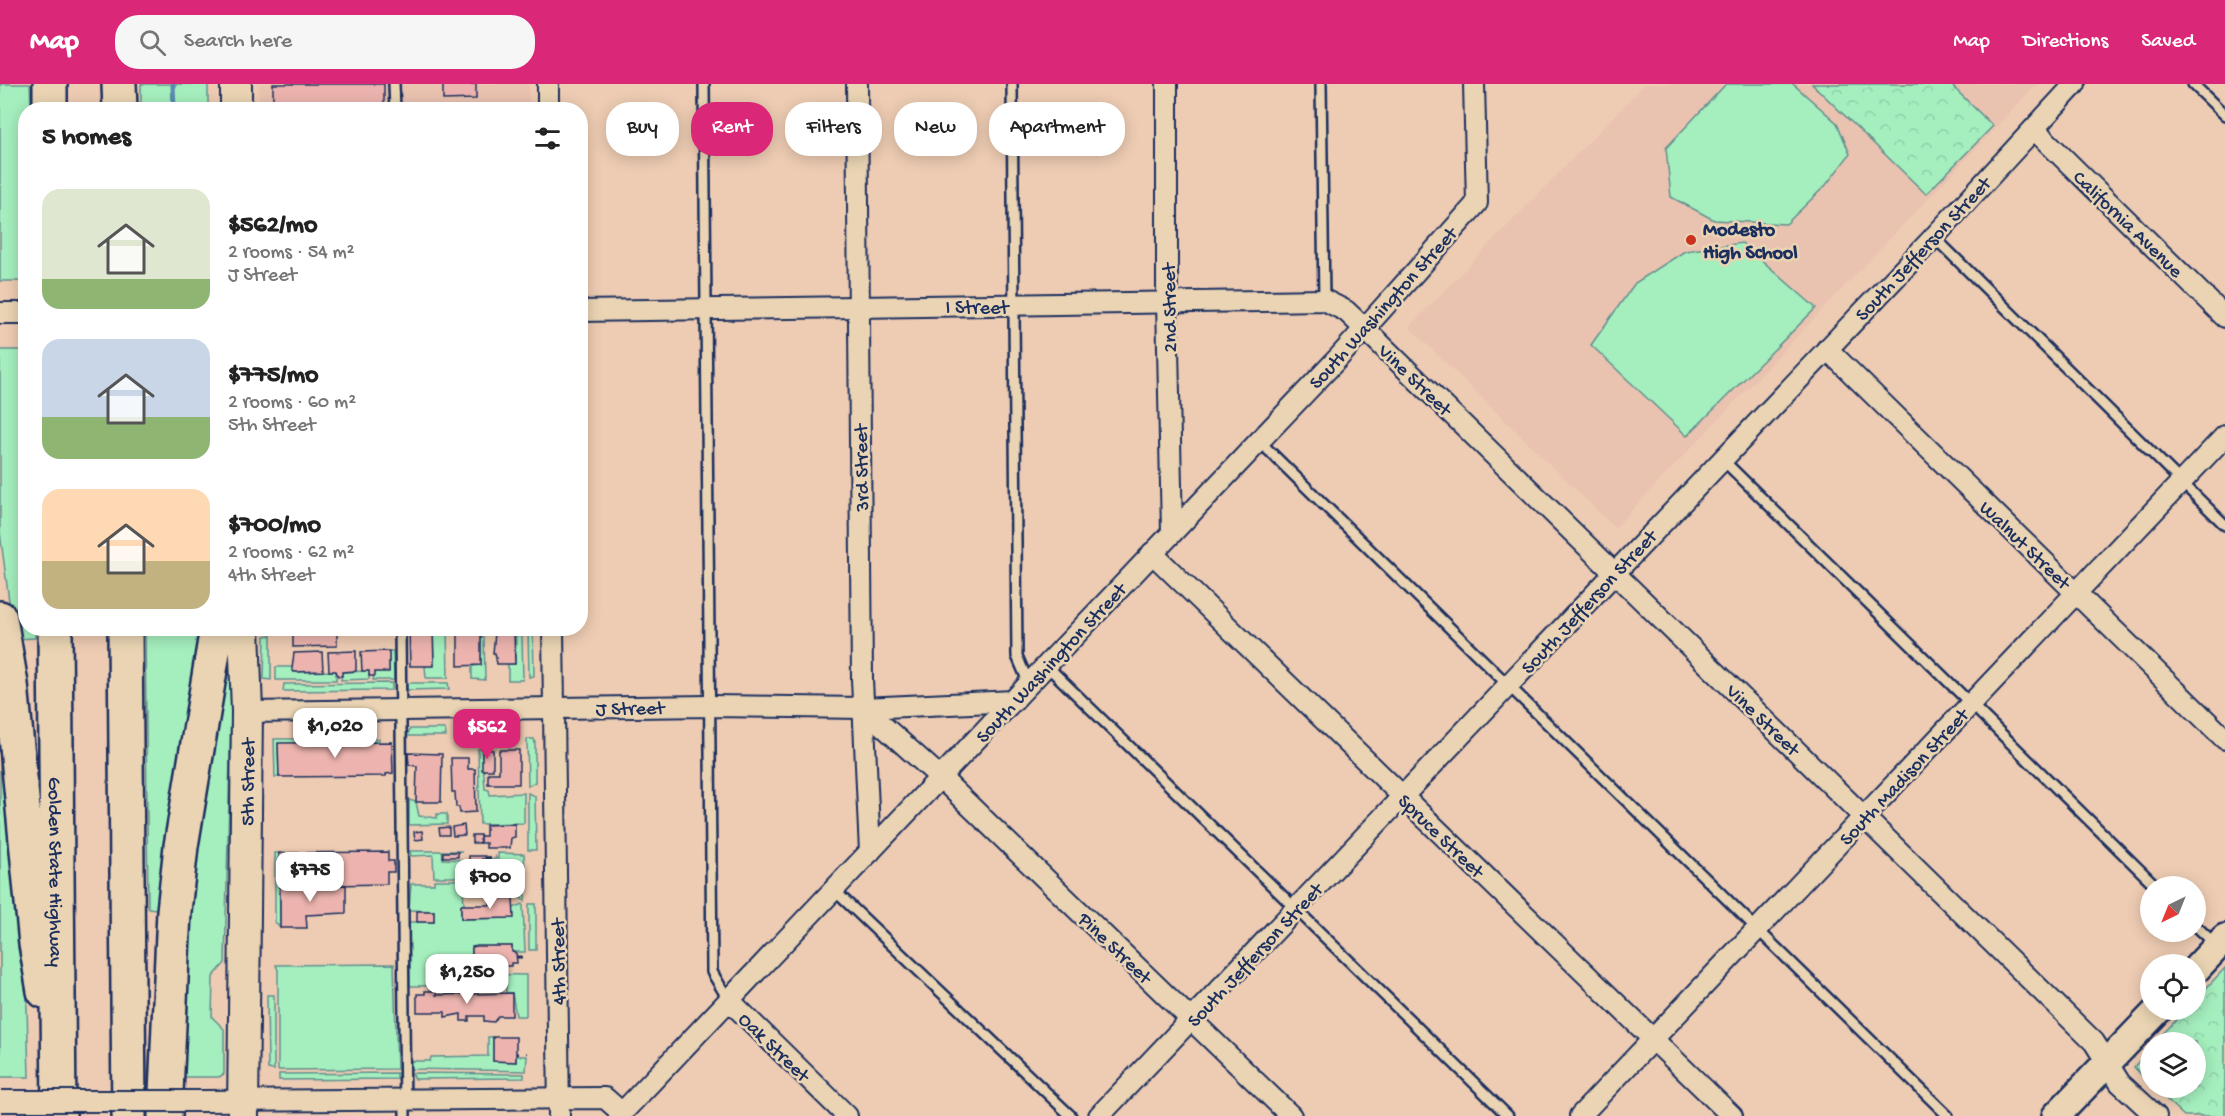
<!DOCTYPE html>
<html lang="en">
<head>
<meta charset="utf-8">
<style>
	body { margin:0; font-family:"Gochi Hand",sans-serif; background:#f6f6f6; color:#222; height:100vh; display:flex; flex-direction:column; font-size:22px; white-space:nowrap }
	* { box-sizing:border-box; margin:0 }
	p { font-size:20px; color:#767676 }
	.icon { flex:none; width:33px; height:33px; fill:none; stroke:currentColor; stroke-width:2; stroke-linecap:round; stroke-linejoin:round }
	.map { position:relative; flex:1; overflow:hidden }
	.details { position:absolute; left:18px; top:18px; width:570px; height:534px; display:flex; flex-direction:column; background:#fff; border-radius:24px; box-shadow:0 3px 15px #0003 }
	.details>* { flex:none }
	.top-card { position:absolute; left:606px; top:18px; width:570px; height:54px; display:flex; gap:12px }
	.needle { width:39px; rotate:223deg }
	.controls { position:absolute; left:2140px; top:792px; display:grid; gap:12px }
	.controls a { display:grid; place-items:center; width:66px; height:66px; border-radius:50%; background:#fff; box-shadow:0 3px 15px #0003; font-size:30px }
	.price { position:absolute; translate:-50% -51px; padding:0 14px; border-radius:12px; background:#fff; color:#222; font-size:20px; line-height:39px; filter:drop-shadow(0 2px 3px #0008) }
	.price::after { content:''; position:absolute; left:50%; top:36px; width:18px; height:14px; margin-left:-9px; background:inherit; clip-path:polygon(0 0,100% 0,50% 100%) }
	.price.selected { background:#db2777; color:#fff }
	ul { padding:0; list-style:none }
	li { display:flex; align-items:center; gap:18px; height:150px; padding:0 24px }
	li span { display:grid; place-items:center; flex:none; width:168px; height:120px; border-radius:18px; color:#555 }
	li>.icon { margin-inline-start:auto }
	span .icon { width:72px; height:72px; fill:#fffc; stroke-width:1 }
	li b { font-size:26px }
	h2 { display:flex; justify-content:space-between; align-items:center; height:72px; padding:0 24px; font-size:26px }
	.chip { padding:0 21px; border-radius:24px; background:#fff; box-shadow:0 3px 15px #0003; font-size:21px; line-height:54px }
	.chip.selected { background:#db2777; color:#fff }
	header { display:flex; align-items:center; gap:36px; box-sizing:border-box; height:84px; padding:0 30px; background:#db2777; color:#fff }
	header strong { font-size:28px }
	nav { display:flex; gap:33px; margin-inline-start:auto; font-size:21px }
	.search { width:420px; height:54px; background:#f6f6f6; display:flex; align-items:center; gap:15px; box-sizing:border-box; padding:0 21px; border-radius:24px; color:#767676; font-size:22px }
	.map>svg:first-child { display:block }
	.built { fill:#eac2b0 }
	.green { fill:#a5efbe; stroke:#608f8e; stroke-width:1.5 }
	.park { fill:url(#park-crowns); stroke:#608f8e; stroke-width:1.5 }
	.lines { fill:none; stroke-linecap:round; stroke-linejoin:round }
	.stream { stroke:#5a8baf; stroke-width:5 }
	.building { fill:#edb4af; stroke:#1b2f5e; stroke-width:1.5 }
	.lane-casing { stroke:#1b2f5e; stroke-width:14 }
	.street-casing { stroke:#1b2f5e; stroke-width:24 }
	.secondary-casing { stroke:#1b2f5e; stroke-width:32 }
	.primary-casing { stroke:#1b2f5e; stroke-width:34 }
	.highway-casing { stroke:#1b2f5e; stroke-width:38 }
	.path { stroke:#1b2f5e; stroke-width:3; stroke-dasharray:6 4.5; stroke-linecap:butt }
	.lane { stroke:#ead4b3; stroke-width:9 }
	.street { stroke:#ead4b3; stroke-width:20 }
	.secondary { stroke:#ead4b3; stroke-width:27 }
	.primary { stroke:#ead4b3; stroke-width:30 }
	.highway { stroke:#ead4b3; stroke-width:33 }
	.street-bridge-casing { stroke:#1b2f5e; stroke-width:24; stroke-linecap:butt }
	.street-bridge { stroke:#ead4b3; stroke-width:20 }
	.poi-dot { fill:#c8321e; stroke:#ead4b3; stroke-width:2 }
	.labels { text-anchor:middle; stroke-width:5; stroke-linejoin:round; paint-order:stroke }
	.street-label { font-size:20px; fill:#1b2f5e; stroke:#ead4b3 }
	.poi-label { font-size:20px; font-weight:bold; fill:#1b2f5e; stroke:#ead4b3; text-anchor:start }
</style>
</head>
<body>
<header>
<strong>Map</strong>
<div class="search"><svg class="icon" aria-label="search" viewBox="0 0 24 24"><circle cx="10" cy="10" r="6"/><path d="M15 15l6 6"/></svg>Search here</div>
<nav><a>Map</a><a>Directions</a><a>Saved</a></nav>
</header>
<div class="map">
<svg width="2225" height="1032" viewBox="0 0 2225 1032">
	<defs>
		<pattern id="park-crowns" width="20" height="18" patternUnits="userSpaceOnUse" patternTransform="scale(1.5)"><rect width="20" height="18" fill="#a5efbe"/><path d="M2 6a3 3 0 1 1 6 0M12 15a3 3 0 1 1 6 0" fill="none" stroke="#8dcda6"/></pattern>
	</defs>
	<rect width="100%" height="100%" fill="#eeccb3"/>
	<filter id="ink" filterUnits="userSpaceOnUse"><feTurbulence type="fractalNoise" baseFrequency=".0167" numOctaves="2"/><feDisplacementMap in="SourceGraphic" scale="12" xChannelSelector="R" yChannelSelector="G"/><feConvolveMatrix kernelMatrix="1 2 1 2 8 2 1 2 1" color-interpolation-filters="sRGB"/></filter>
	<g filter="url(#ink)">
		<g class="built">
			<rect x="259" y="0" width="270" height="25"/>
			<polygon points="1645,0 2037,0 1615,444 1409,243"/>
		</g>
		<g class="green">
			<polygon points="0,0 30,0 31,25 26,26 25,197 0,197"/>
			<rect x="141" y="0" width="67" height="25"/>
			<polygon points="1726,0 1793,0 1837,39 1850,70 1826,101 1786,140 1714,136 1671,113 1666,64"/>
			<polygon points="1742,159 1816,224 1687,352 1591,261 1635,199 1685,167"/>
			<polygon points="0,266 25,266 26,544 35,545 35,554 14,555 0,448"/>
			<polygon points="145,545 205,545 166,826 148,824"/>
			<polygon points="433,545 447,545 448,594 426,594 425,582 434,581"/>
			<polygon points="528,545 533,545 534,592 529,593"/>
			<polygon points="271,551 271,596 264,595 265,552"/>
			<polygon points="516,551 522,551 523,596 508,596 508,580 515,580"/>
			<polygon points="481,554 484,554 485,596 472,595 472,582 481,581"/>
			<polygon points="389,567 393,567 394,596 373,596 375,588 389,587"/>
			<polygon points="276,583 292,583 294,588 336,587 336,596 276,596"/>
			<polygon points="223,586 232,587 225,879 213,893 212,933 224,945 224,990 219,993 177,993 187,821"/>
			<polygon points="369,587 369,595 341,596 342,588"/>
			<polygon points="392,599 392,606 283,607 284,600"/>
			<polygon points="407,599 448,599 449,605 407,606"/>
			<polygon points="0,632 26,889 29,993 0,993"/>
			<polygon points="410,645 445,645 446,652 407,652"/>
			<polygon points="274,655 379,655 379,658 278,660 279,693 275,693"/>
			<polygon points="527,655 534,655 535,659 535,698 528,702"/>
			<polygon points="478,665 482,665 485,705 489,706 490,711 524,709 524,739 480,740"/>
			<polygon points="528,709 535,712 536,766 528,766"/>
			<polygon points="409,716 416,718 419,732 437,734 437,730 447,730 447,740 409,741"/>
			<polygon points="410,767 462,767 444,768 443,775 461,776 462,780 465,780 466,793 434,793 433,771 411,772"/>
			<polygon points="275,769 279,769 280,844 275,838"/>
			<polygon points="498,769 524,770 525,788 517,788 516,779 482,779 482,775 498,775"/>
			<polygon points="525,791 525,817 511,808 484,809 482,801 512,801 512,797 517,797 517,792"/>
			<polygon points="434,796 469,796 469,804 463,804 464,821 461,821 461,835 513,834 513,824 523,820 525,868 512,868 512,862 472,863 472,890 526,891 526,932 516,932 512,909 506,909 506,901 410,902 409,838 434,838 434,827 409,826 411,800 434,800"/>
			<rect x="529" y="820" width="7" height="46"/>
			<polygon points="394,880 397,985 278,986 278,886 276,881"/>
			<polygon points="267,911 274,911 274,986 268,985"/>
			<polygon points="488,953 493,953 493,977 516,978 516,972 527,972 526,987 410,985 410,977 430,977 431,973 488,972"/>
			<polygon points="397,989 397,995 279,996 279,990"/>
			<polygon points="412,989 524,990 524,994 415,995"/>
		</g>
		<g class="park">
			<polygon points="1812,0 1950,0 1993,42 1926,110"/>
			<polygon points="2225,884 2225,1032 2184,1032 2154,1004 2196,1004 2196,958 2155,958 2186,926 2196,926 2196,915"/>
			<polygon points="2151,963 2151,1001 2134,983"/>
		</g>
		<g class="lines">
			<polyline class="stream" points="173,0 174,26"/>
		</g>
		<g class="building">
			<polygon points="273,0 384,0 384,25 273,26"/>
			<polygon points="443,0 476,0 476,15 443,16"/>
			<polygon points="299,544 337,544 337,562 293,563 293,546"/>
			<polygon points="409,544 433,544 434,582 410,582"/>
			<polygon points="458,544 481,544 481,581 458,582"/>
			<polygon points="514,548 515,580 497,580 495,569 493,569 495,549"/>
			<polygon points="356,567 356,587 342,588 342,592 338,592 336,587 329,587 328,568"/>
			<polygon points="389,567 389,588 375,588 375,592 369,592 369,587 362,587 361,568"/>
			<polygon points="322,568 323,587 294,588 292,585 294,569"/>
			<polygon points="392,658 393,689 386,690 386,692 279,693 278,659"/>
			<polygon points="482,665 493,666 493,686 482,686"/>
			<polygon points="499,666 519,666 519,700 488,700 488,689 499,689"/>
			<polygon points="408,669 442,670 441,718 416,718 417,682 409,681"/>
			<polygon points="451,674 468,674 468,685 475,685 476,728 460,729 459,723 456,723 455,708 452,708"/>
			<polygon points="515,740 515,753 511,754 510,764 486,764 486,759 480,759 480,752 486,752 486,741"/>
			<polygon points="464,741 465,751 453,752 452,743"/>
			<polygon points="449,743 449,751 440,751 439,744"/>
			<polygon points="422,747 423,755 415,756 414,748"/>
			<rect x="472" y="751" width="8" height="8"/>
			<polygon points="388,768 388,777 394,777 394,788 387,788 387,800 280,802 279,769"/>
			<rect x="443" y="768" width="15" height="5"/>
			<polygon points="469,772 485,772 486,775 482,775 482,793 469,793"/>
			<polygon points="482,779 516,779 517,797 512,797 513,801 482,801"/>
			<polygon points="346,801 346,829 306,831 307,844 280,844 280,802"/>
			<polygon points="490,814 513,814 514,834 461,835 461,821 490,821"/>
			<rect x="417" y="827" width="17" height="11"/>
			<polygon points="477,862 512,862 512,868 516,869 517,879 511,879 511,882 477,882 477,879 472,879 472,863"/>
			<polygon points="425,907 436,907 436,911 512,909 512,932 498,932 494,938 484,937 484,932 469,932 469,937 461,937 461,930 445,933 445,928 417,928 417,910 425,910"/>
			<polygon points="493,953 516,953 516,978 493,977"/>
		</g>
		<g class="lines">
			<defs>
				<g id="lane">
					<polyline points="394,0 395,26"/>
					<polyline points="704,0 712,888 729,917"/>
					<polyline points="1012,0 1017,572 1029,600"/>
					<polyline points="1321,0 1324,216"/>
					<polyline points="2193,0 2225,31"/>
					<polyline points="1934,153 2225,441"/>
					<polyline points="1258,356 1948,1032"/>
					<polyline points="1723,376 2156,802"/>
					<polyline points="400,544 405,1032"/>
					<polyline points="1047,582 1508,1032"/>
					<polyline points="834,806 1071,1032"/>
					<polyline points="2196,842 2216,861"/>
				</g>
				<g id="street">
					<polyline points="548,0 548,26"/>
					<polyline points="857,0 862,595 870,768"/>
					<polyline points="1167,0 1167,218 1172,448"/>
					<polyline points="2034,45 2225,233"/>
					<polyline points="580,227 1324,216 1346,227 1364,244 2094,958 2120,999 2156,1032"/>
					<polyline points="0,229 26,229"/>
					<polyline points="1827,265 2225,655"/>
					<polyline points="1152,469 1732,1032"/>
					<polyline points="553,544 559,1032"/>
					<polyline points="863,624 941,694 1291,1032"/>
					<polyline points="247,628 710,622 863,624 1014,617"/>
					<polyline points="730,917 847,1032"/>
					<polyline points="205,1017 605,1014 622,1029"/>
					<polyline points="619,1032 1340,272 1477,119 1474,0"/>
					<polyline points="1099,1032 1934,153 2075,0"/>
					<polyline points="1580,1032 2225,352"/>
				</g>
				<g id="secondary">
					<polyline points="2196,885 2225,854"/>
					<polyline points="2056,1032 2158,926"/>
				</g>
				<g id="primary">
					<polyline points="236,0 236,26"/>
					<path id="s1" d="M243,1032L247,628L244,544"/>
				</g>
				<g id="highway">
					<polyline points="50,0 50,26"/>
					<polyline points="119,0 120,26"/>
					<polyline points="0,534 11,600 36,860 44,907"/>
					<path id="s2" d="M55,544L59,1032"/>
					<polyline points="125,544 129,1032"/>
					<polyline points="165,1032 174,827 181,762 217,544"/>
				</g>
			</defs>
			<use href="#lane" class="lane-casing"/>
			<use href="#street" class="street-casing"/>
			<use href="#secondary" class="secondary-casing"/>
			<use href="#primary" class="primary-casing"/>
			<use href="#highway" class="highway-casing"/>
			<g class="path">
				<polyline points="485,774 496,773"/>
				<polyline points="516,873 523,873"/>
				<polyline points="516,970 518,970"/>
				<polyline points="526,970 527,970"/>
			</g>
			<use href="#lane" class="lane"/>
			<use href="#street" class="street"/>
			<use href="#secondary" class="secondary"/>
			<use href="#primary" class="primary"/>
			<use href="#highway" class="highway"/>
			<defs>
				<polyline id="street-bridge" points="1,1017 205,1017"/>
			</defs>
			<use href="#street-bridge" class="street-bridge-casing"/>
			<use href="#street-bridge" class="street-bridge"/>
		</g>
	</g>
	<circle class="poi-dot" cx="1691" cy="156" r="6"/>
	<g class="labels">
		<g class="street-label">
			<text transform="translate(2129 139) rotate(44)" y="7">California Avenue</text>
			<text transform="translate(1922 164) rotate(-47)" y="7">South Jefferson Street</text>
			<text x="977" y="229">I Street</text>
			<text transform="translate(1382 223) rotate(-48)" y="7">South Washington Street</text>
			<text transform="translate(1168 224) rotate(-91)" y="7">2nd Street</text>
			<text transform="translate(1416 295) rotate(44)" y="7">Vine Street</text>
			<text transform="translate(860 384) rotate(-91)" y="7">3rd Street</text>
			<text transform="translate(2026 460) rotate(44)" y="7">Walnut Street</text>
			<text transform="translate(1588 517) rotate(-47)" y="7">South Jefferson Street</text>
			<text transform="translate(1050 578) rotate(-47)" y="7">South Washington Street</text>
			<text transform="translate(630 623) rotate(-1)" y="7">J Street</text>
			<text transform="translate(1764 635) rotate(44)" y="7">Vine Street</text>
			<text transform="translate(1903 692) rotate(-47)" y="7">South Madison Street</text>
			<text dy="7" stroke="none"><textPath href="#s1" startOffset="334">5th Street</textPath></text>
			<text transform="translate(1442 751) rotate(44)" y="7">Spruce Street</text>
			<text dy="7" stroke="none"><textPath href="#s2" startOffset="244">Golden State Highway</textPath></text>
			<text transform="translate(1116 863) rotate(44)" y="7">Pine Street</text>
			<text transform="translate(1254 870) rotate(-47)" y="7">South Jefferson Street</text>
			<text transform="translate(557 878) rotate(-91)" y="7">4th Street</text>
			<text transform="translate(775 962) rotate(44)" y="7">Oak Street</text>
		</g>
		<g class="poi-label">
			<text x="1703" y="151">Modesto<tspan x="1703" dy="23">High School</tspan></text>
		</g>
	</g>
</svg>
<div class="controls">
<a><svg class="needle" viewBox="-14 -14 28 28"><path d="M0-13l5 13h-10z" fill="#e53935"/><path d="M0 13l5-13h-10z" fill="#767676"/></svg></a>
<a><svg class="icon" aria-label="locate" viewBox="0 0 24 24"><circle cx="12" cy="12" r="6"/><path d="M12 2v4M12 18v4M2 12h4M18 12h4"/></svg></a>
<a><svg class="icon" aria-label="layers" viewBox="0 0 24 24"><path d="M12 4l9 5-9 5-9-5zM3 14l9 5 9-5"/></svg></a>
</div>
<b class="price" style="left:335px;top:675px">$1,020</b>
<b class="price selected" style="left:487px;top:676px">$562</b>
<b class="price" style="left:310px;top:819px">$775</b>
<b class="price" style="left:490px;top:826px">$700</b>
<b class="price" style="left:467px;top:921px">$1,250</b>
<div class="top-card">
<a class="chip">Buy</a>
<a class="chip selected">Rent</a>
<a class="chip">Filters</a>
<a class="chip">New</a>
<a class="chip">Apartment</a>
</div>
<section class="details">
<h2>5 homes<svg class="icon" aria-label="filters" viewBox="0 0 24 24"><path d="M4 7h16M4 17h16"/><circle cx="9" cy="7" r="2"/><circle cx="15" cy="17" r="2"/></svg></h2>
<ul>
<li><span style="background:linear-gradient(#dfe7d0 75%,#8fb573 0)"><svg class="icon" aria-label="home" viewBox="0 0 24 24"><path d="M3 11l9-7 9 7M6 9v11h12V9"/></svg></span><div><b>$562/mo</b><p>2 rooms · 54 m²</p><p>J Street</p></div></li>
<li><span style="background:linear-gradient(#c9d6e8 65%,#8fb573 0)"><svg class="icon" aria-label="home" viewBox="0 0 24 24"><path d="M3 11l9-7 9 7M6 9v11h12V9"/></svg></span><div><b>$775/mo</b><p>2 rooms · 60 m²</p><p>5th Street</p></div></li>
<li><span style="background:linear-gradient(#ffd9b3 60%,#c2b280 0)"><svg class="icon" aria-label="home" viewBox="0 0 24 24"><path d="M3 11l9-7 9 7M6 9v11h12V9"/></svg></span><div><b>$700/mo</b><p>2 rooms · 62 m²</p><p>4th Street</p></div></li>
</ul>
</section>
</div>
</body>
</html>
